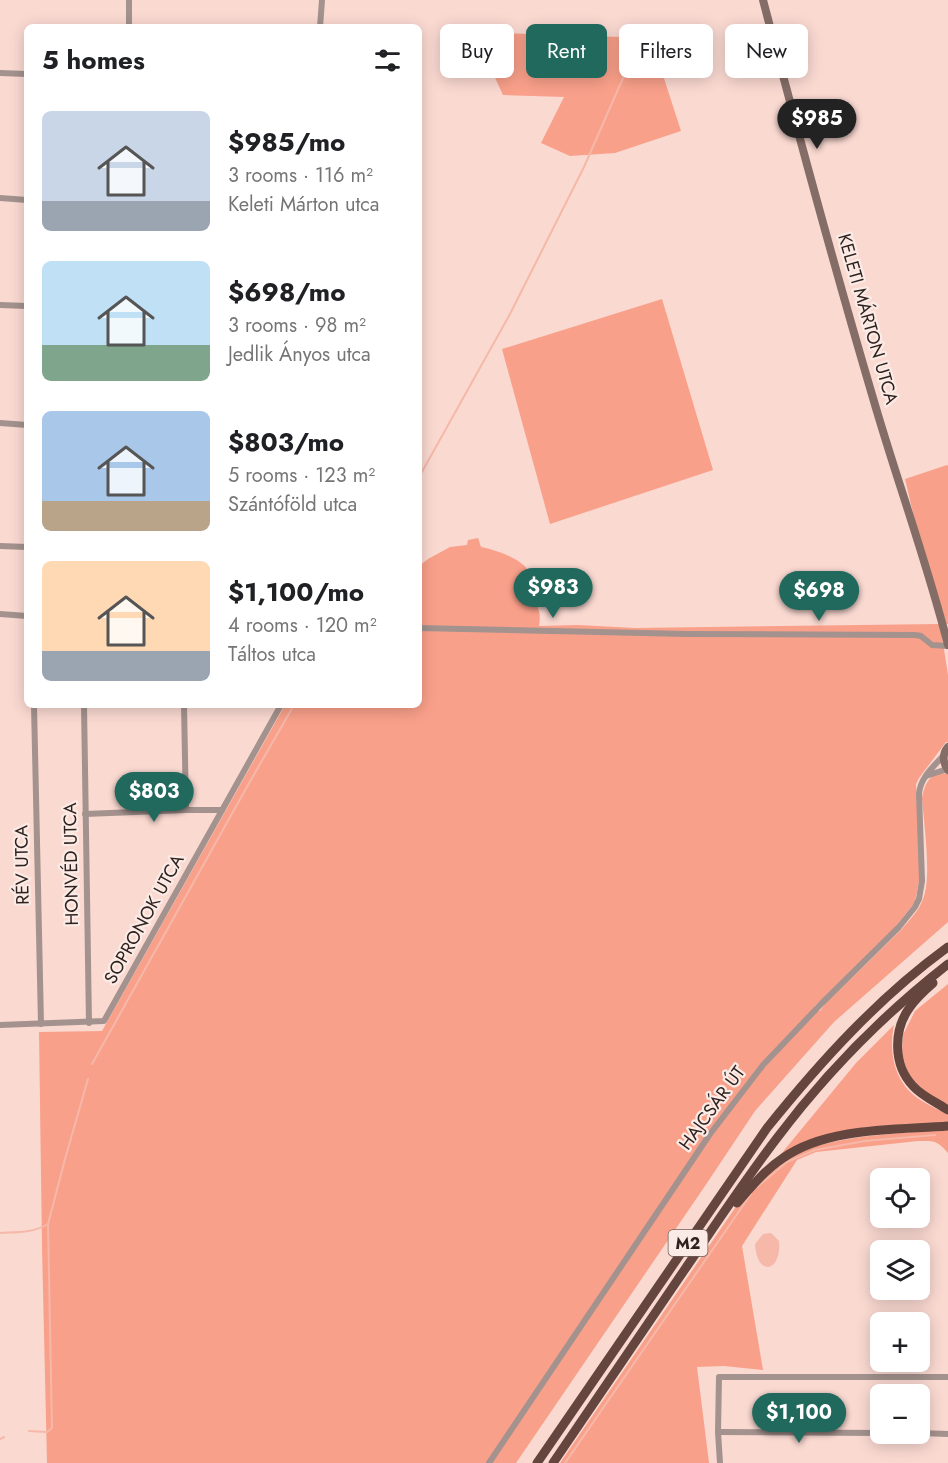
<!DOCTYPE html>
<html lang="en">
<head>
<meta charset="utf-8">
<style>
	body { margin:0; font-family:Jost,sans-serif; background:#f2f2f2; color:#202124; height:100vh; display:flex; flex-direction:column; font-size:22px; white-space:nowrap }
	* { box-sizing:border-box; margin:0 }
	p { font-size:20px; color:#757577 }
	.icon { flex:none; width:33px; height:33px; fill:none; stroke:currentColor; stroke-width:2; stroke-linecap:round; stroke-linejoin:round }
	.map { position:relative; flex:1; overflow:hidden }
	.panel { position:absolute; left:24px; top:24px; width:398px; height:684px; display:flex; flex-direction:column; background:#fff; border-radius:9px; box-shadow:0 3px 15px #0003 }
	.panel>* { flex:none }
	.guide { position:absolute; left:440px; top:24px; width:418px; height:54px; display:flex; gap:12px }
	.buttons { position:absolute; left:870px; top:1168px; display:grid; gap:12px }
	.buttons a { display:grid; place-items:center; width:60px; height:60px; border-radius:9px; background:#fff; box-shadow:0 3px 15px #0003; font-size:30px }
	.price { position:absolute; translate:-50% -51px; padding:0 14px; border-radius:21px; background:#21685d; color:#fff; font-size:20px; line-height:39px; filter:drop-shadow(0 2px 3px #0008) }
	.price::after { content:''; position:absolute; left:50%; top:36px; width:18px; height:14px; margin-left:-9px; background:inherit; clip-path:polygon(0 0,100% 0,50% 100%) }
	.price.current { background:#222; color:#fff }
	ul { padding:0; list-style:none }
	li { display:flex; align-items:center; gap:18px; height:150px; padding:0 18px }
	li span { display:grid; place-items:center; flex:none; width:168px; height:120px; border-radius:9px; color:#555 }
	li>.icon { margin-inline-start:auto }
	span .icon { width:72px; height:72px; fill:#fffc; stroke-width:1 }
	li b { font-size:26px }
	h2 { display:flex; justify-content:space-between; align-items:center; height:72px; padding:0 18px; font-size:26px }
	.tag { padding:0 21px; border-radius:9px; background:#fff; box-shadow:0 3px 15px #0003; font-size:21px; line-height:54px }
	.tag.current { background:#21685d; color:#fff }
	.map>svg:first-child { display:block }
	.green { fill:#f9a08a }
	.water { fill:#f5b8a9 }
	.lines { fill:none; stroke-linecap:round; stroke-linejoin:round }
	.stream { stroke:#f5b8a9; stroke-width:2 }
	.minor { stroke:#a3928e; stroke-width:6 }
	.secondary { stroke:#856d67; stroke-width:8 }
	.trunk { stroke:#64463f; stroke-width:9 }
	.labels { text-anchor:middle; stroke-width:4.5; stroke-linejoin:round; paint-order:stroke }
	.shield { fill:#fbebe6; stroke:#6c5e59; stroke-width:1.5 }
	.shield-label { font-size:16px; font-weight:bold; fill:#2f211d }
	.street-label { font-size:18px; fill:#2f211d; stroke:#fbebe6 }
</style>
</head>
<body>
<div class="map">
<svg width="948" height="1463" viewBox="0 0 948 1463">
	<rect width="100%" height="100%" fill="#fad9d1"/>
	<g class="green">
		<polygon points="474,32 651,38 681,131 615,153 570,156 541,143 564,97 503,95"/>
		<polygon points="662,299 713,470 550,524 502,349"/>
		<path d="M947,465L948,466V624H940L948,675V742H946L919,778L916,784L920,876L915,902L897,925L814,1007L820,1011L824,1005L901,930C909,920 919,911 923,899C932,878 924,823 922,799C924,785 931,769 948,774V922L834,1022L755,1111L705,1186L516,1463H47L42,1247L39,1032L102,1031L285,705H418L419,566L428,559L450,547L467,545L468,540L478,538L481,547C500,551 528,560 534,581C536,587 534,593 535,599C539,613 541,612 539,626L578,625L635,628L939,624L905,479Z"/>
		<polygon points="948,984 948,1105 931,1097 909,1076 902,1055 903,1035 915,1011"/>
		<path d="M894,1025C888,1054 895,1085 922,1101C930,1106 939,1110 948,1114V1124L807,1141L781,1154L856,1063Z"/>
		<path d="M936,1130H948V1153C937,1140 934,1141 918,1141L816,1152L797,1160L742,1246L763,1370L724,1366L697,1367L709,1463H560L746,1192C758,1182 769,1170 782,1162C823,1135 888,1135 936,1130Z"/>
	</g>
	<path class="water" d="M771,1233L779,1241C782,1272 757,1278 755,1244L763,1234Z"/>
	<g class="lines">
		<g class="stream">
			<polyline points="418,479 510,314 584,167 630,62 633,56 638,55"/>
			<polyline points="92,1064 248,785 294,705"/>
			<polyline points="757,1187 787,1162 815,1150 865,1141 935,1135"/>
			<path d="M0,1233C17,1232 33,1233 48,1224"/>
			<polyline points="29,1431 47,1432 52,1428 48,1224 65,1159 88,1079"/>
			<polyline points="0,1439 4,1437"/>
			<polyline points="565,1463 751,1194"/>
		</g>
		<g class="minor">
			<polyline points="129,27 129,0"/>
			<polyline points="320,27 322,0"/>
			<polyline points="0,73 27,74"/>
			<polyline points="0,198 27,200"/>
			<polyline points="0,305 27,306"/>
			<polyline points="0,423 27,425"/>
			<polyline points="0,546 27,547"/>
			<polyline points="0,614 27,616"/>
			<polyline points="418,628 687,634 915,635 921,636 932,645 948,646"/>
			<polyline points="34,705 41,1024"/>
			<polyline points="84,705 89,1023"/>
			<polyline points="184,705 186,810"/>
			<polyline points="926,776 947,769"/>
			<polyline points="85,814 186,810 222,810"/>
			<polyline points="0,1025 104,1021 281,705"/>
			<polyline points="718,1432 880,1433"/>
			<polyline points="920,1433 948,1434"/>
			<path d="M489,1463L710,1134L763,1065L822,1003L899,927L915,907L919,899L922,881L919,794C920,778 933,767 944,755"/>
			<polyline points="720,1463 718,1432 719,1377 948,1377"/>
		</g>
		<g class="secondary">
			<path d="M763,0C798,133 834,266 873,398C897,481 927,562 948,645"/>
			<path d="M948,747C942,754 943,763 948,770"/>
		</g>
		<g class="trunk">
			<path d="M933,983C925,990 916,998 910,1007C893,1030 893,1065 913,1086C923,1097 936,1102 948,1110"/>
			<path d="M737,1203C751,1187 765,1170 783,1158C827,1127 896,1130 948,1126"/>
			<path d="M537,1463L767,1128C821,1061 878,998 948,947"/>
			<path d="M553,1463C596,1399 640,1336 683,1272C714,1227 744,1181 777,1138C826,1073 884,1014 948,964"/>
		</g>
	</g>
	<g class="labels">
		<rect class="shield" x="668.5" y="1230" width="39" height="26" rx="4.5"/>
		<g class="shield-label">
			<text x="688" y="1249">M2</text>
		</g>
		<g class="street-label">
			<text transform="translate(868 319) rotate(74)" y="6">KELETI MÁRTON UTCA</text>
			<text transform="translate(71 864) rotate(-91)" y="6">HONVÉD UTCA</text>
			<text transform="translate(22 865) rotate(-91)" y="6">RÉV UTCA</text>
			<text transform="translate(144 919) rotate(-61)" y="6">SOPRONOK UTCA</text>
			<text transform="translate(712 1108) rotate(-54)" y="6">HAJCSÁR ÚT</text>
		</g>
	</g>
</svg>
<div class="buttons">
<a><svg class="icon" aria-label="locate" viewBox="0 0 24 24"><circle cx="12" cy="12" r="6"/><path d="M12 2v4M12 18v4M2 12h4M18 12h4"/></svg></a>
<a><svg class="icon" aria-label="layers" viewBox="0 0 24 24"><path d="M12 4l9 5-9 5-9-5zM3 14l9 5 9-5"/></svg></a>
<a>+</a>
<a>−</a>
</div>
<b class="price current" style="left:817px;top:150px">$985</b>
<b class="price" style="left:553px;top:619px">$983</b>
<b class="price" style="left:819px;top:622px">$698</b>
<b class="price" style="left:154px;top:823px">$803</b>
<b class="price" style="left:799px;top:1444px">$1,100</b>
<div class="guide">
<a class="tag">Buy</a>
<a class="tag current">Rent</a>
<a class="tag">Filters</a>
<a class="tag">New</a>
</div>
<section class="panel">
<h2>5 homes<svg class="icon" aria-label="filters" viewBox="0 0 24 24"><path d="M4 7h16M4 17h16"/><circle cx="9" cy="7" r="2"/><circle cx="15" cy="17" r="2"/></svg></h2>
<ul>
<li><span style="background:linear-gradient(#c9d6e8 75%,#9aa5b1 0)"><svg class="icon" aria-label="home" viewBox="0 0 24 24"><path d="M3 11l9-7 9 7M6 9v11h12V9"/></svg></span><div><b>$985/mo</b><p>3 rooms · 116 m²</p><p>Keleti Márton utca</p></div></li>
<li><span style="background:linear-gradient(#bfe0f5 70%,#7fa58c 0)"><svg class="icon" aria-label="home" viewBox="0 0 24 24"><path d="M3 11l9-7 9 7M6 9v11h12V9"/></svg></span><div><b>$698/mo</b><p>3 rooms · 98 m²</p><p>Jedlik Ányos utca</p></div></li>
<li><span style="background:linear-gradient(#a9c7e8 75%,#b9a48a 0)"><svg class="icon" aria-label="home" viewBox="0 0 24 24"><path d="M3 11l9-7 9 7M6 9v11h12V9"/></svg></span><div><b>$803/mo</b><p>5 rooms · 123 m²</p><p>Szántóföld utca</p></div></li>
<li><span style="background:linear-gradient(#ffd9b3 75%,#9aa5b1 0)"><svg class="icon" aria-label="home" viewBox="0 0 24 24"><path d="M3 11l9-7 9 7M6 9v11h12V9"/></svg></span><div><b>$1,100/mo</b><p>4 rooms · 120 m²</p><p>Táltos utca</p></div></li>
</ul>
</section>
</div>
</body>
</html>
